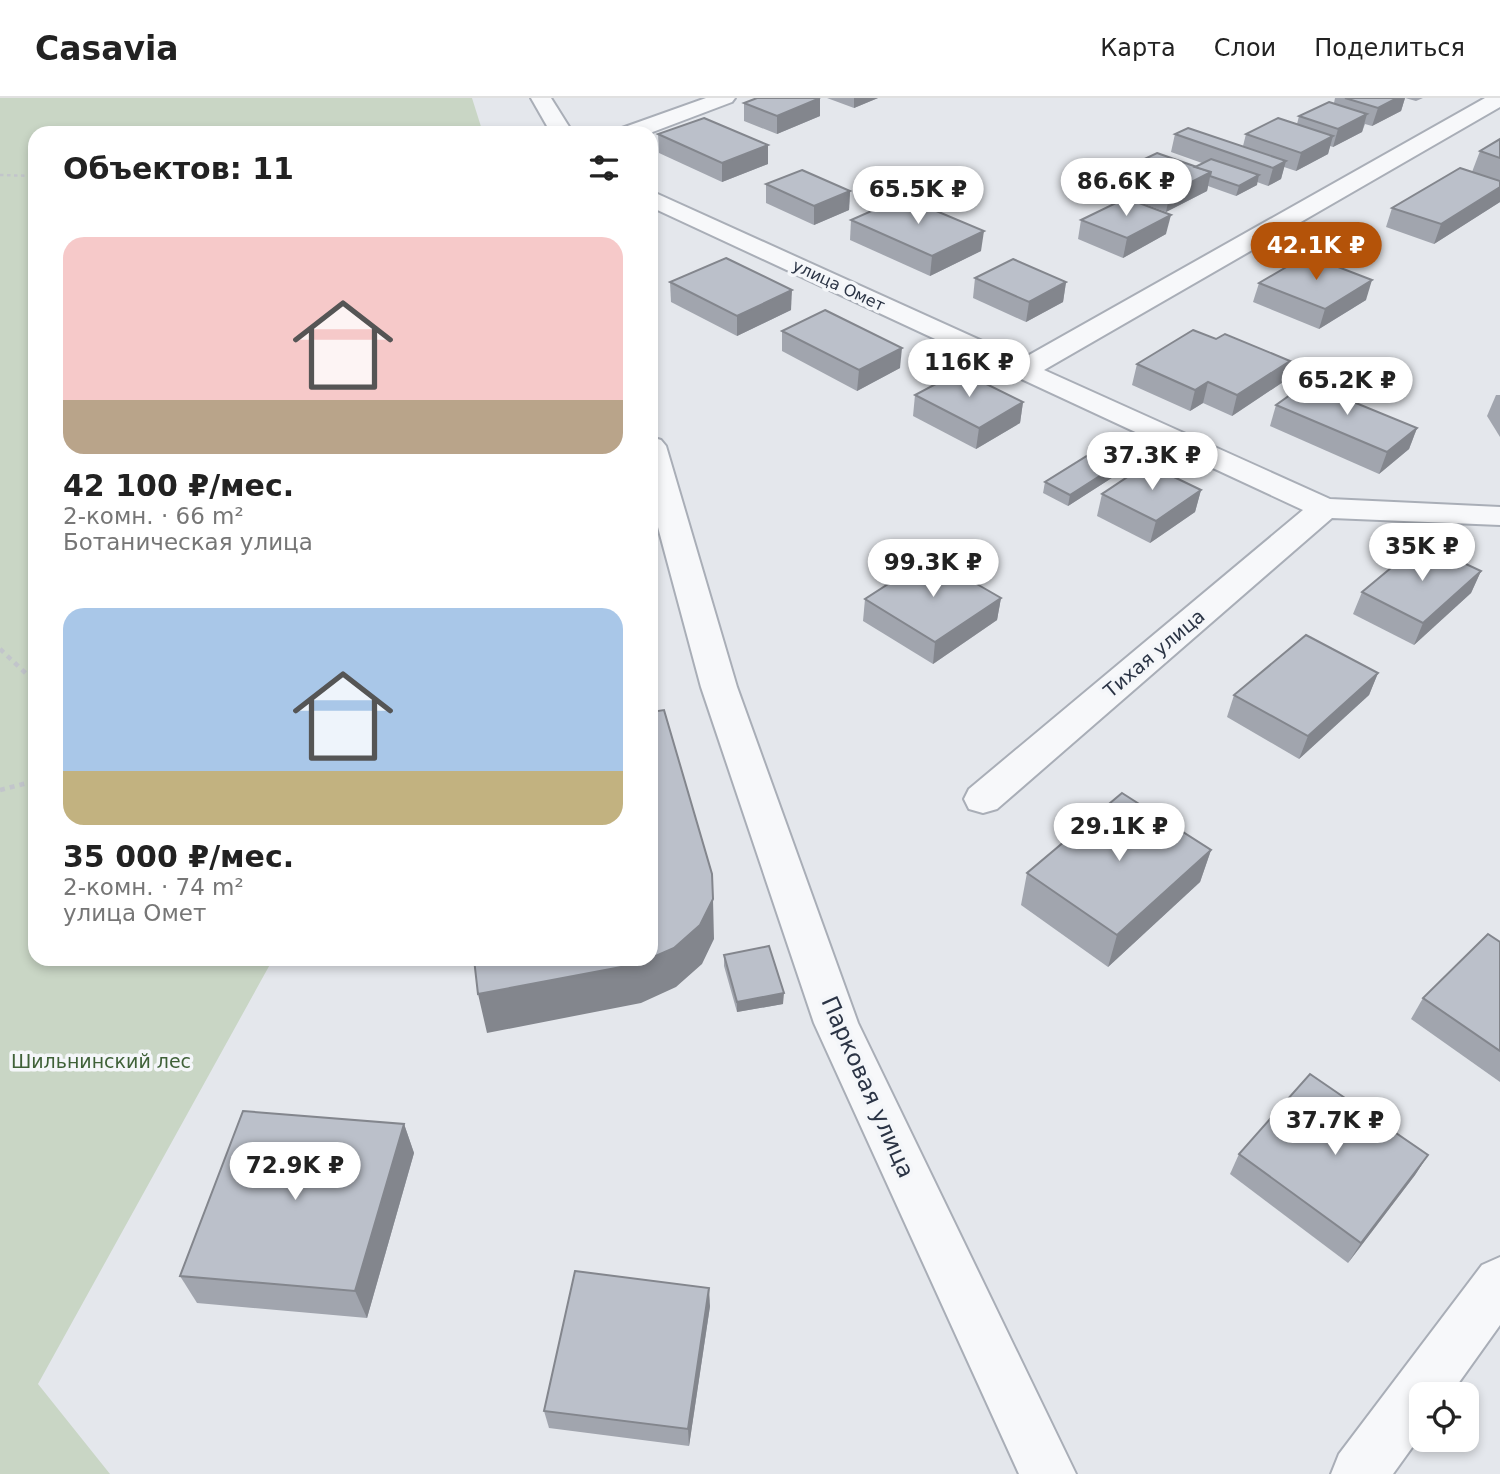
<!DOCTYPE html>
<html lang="ru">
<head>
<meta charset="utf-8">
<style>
	body { margin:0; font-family:"DejaVu Sans",sans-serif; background:#f6f6f6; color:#222; height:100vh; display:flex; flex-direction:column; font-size:26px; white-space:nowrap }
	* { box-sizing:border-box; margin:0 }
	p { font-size:23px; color:#767676 }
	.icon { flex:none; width:38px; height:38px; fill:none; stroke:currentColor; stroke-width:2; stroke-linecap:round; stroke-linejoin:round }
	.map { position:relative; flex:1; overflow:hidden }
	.sheet { position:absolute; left:28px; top:28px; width:630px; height:840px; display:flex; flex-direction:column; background:#fff; border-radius:21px; box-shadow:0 4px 10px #0003 }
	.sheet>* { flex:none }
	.controls { position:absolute; left:1409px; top:1284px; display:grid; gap:14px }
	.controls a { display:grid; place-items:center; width:70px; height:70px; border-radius:14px; background:#fff; box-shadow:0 4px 10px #0003; font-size:35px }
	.price { position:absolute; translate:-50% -60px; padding:0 16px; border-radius:24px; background:#fff; color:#222; font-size:23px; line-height:46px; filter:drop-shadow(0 2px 4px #0008) }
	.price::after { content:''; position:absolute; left:50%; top:42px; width:21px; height:16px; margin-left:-10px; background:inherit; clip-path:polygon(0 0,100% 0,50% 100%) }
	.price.selected { background:#b45309; color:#fff }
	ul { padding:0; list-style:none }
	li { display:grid; align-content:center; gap:14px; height:371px; padding:0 35px }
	li span { display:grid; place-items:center; height:217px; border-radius:21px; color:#555 }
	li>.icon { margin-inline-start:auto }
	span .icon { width:126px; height:126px; fill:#fffc; stroke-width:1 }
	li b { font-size:30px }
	h2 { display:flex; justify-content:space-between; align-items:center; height:84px; padding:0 35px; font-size:30px }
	header { display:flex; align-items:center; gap:42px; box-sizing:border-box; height:98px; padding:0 35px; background:#fff; border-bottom:2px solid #e0e0e0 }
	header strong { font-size:33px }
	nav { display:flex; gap:38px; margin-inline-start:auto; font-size:24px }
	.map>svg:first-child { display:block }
	.green { fill:#c9d6c5 }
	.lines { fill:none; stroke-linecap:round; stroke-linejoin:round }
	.minor-casing { stroke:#a9aeb7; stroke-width:4 }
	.path-far1 { stroke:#c2c5cb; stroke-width:2.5; stroke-dasharray:3.5 3.5; stroke-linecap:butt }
	.path { stroke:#c2c5cb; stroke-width:4.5; stroke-dasharray:5 5; stroke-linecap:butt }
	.minor { fill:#f7f8fa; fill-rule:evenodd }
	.wall { fill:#a1a5ae }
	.shaded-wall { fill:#83868d }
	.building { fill:#bbc0ca; stroke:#83868d; stroke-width:2 }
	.labels { text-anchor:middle; stroke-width:7; stroke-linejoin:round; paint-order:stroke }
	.far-street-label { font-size:16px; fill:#2b3445; stroke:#f4f6f9 }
	.street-label { font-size:19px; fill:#2b3445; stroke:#f4f6f9 }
	.park-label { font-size:19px; fill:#3f6138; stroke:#f4f6f9 }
	.near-street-label { font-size:23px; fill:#2b3445; stroke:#f4f6f9 }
</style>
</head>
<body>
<header>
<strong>Casavia</strong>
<nav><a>Карта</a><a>Слои</a><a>Поделиться</a></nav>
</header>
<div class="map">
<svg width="1500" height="1376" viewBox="0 0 1500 1376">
	<rect width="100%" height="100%" fill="#e4e7ec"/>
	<polygon class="green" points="0,0 472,0 483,35 35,35 35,861 273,861 38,1286 110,1376 0,1376"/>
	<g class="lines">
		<defs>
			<g id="minor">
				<polygon points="531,0 551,0 573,35 551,35"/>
				<polygon points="706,0 735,0 732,4 650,35 619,35 622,30"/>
				<polygon points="1485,0 1500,0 1500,9 1044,272 1330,401 1500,409 1500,427 1332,420 997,711 983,715 969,711 964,701 969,691 1303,412 651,109 651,93 1022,261"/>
				<polygon points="651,339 661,342 666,348 737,589 858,925 1076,1376 1019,1376 814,925 701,589 651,403"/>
				<polygon points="1500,1159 1500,1227 1450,1297 1421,1297 1421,1337 1393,1376 1331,1376 1339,1356 1482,1167"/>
			</g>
		</defs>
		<use href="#minor" class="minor-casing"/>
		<polyline class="path-far1" points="0,77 35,78"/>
		<g class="path">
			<polyline points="0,551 35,584"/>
			<polyline points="0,692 35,683"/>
		</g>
		<use href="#minor" class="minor"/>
	</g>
	<g class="wall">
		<polygon points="820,0 820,18 777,36 744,23 744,5"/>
		<polygon points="827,0 878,0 854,10"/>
		<polygon points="1335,0 1405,0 1401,13 1372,28 1365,26 1362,34 1333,49 1330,48 1328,56 1296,73 1284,69 1281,81 1268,88 1257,84 1257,87 1236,98 1208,88 1207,93 1166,114 1112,94 1115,75 1195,69 1202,65 1171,54 1175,36 1243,48 1246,36 1297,26 1299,18 1334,5"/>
		<polygon points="1405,0 1423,0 1416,3"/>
		<polygon points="658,36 768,66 722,84 659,55"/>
		<polygon points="1500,41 1500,104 1434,146 1386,129 1392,110 1472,74 1480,53"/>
		<polygon points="766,86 850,93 849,112 814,127 766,105"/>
		<polygon points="851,122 981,153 930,178 850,142"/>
		<polygon points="1081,122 1166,136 1123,160 1078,141"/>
		<polygon points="975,180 1066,184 1063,204 1026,224 973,200"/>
		<polygon points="670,184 791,212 737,238 671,204"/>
		<polygon points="1259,185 1366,202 1319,231 1253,204"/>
		<polygon points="782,233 900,270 857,293 782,253"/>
		<polygon points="1137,266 1283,284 1232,318 1203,305 1190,313 1132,287"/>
		<polygon points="915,297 1023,304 1020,325 976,351 913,318"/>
		<polygon points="1496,297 1500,297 1500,339 1487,318"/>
		<polygon points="1276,307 1417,330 1409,351 1379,376 1270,328"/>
		<polygon points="1123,363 1121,374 1068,408 1043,395 1045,384"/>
		<polygon points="1201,392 1195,414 1150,445 1097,418 1102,396"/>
		<polygon points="1481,473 1471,495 1414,547 1353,516 1362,494"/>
		<polygon points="1001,500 997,522 933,566 863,523 865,501"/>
		<polygon points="1378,575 1369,597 1299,661 1227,619 1234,597"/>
		<polygon points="1211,752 1200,784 1108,869 1021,807 1027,775"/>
		<polygon points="1500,844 1500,984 1411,921 1423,900"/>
		<polygon points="724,857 783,906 737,914 724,868"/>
		<polygon points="404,1026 414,1055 367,1220 197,1205 180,1178"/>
		<polygon points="1239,1056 1428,1057 1415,1077 1348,1165 1230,1076"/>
		<polygon points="710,1208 689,1348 549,1330 544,1313"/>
	</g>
	<g class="shaded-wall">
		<polygon points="820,0 820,18 777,36 777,18"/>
		<polygon points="854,0 878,0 854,10"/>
		<polygon points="1397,0 1405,0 1401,13 1372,28 1378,10"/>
		<polygon points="1367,16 1362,34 1333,49 1338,31"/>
		<polygon points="1333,38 1328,56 1296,73 1301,55"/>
		<polygon points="768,47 768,66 722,84 722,65"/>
		<polygon points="1286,63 1281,81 1268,88 1273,70"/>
		<polygon points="1211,74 1207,93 1166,114 1170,95"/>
		<polygon points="1259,77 1257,87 1236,98 1239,88"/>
		<polygon points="1500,89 1500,104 1434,146 1441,126"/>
		<polygon points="850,93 849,112 814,127 814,108"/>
		<polygon points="1171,117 1166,136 1123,160 1127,140"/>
		<polygon points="984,133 981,153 930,178 932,158"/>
		<polygon points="1372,182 1366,202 1319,231 1325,211"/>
		<polygon points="1066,184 1063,204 1026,224 1029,204"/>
		<polygon points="792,192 791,212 737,238 737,218"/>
		<polygon points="902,250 900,270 857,293 859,272"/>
		<polygon points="1290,263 1283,284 1232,318 1237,297"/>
		<polygon points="1208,284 1203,305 1190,313 1195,292"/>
		<polygon points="1023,304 1020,325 976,351 979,330"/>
		<polygon points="1417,330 1409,351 1379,376 1387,354"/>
		<polygon points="1123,363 1121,374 1068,408 1070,397"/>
		<polygon points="1201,392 1195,414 1150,445 1156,423"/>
		<polygon points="1481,473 1471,495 1414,547 1423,525"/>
		<polygon points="1001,500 997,522 933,566 935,544"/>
		<polygon points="1378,575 1369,597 1299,661 1308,638"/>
		<polygon points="1211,752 1200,784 1108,869 1117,837"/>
		<polygon points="713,801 714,841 702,866 676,889 641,905 487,935 478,896 651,861"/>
		<polygon points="784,895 783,906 737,914 737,904"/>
		<polygon points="404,1026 414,1055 367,1220 355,1193"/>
		<polygon points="1428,1057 1415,1077 1348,1165 1361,1145"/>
		<polygon points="709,1190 710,1208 689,1348 688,1331"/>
	</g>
	<g class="building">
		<polygon points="757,0 820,0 777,18 744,5"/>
		<polygon points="1345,0 1397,0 1378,10"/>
		<polygon points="1329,4 1367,16 1338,31 1299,18"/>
		<polygon points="704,20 768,47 722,65 658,36"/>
		<polygon points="1278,20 1333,38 1301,55 1246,36"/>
		<polygon points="1188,30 1286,63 1273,70 1175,36"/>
		<polygon points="1500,41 1500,60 1480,53"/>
		<polygon points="1157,55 1211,74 1170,95 1115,75"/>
		<polygon points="1211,61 1259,77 1239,88 1210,78 1211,74 1195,69"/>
		<polygon points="1460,70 1500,83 1500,89 1441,126 1392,110"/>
		<polygon points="802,72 850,93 814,108 766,86"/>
		<polygon points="903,99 984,133 932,158 851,122"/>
		<polygon points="1126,100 1171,117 1127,140 1081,122"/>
		<polygon points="1307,157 1372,182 1325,211 1259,185"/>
		<polygon points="726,160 792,192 737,218 670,184"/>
		<polygon points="1013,161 1066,184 1029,204 975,180"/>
		<polygon points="825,212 902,250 859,272 782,233"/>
		<polygon points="1193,232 1216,241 1225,236 1290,263 1237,297 1208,284 1195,292 1137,266"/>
		<polygon points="960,273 1023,304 979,330 915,297"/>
		<polygon points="1307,285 1417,330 1387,354 1276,307"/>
		<polygon points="1098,351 1123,363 1070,397 1045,384"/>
		<polygon points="1147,366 1201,392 1156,423 1102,396"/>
		<polygon points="1421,445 1481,473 1423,525 1362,494"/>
		<polygon points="930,459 1001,500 935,544 865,501"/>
		<polygon points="1306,537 1378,575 1308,638 1234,597"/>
		<polygon points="664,612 712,776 713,801 700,827 674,850 651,860 651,614"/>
		<polygon points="1122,695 1211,752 1117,837 1027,775"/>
		<polygon points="1488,836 1500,844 1500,953 1423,900"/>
		<polygon points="769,848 784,895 737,904 724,857"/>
		<polygon points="474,861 649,861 637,866 478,896"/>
		<polygon points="1310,976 1428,1057 1361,1145 1239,1056"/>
		<polygon points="243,1013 404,1026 355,1193 180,1178"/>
		<polygon points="575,1173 709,1190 688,1331 544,1313"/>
	</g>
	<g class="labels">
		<g class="far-street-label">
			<text transform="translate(839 187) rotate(25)" y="6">улица Омет</text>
		</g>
		<g class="street-label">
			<text transform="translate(1154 555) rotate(-40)" y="7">Тихая улица</text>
		</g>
		<g class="park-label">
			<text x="101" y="970">Шильнинский лес</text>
		</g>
		<g class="near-street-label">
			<text transform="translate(868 989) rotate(66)" y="8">Парковая улица</text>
		</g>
	</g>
</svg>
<div class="controls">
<a><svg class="icon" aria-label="locate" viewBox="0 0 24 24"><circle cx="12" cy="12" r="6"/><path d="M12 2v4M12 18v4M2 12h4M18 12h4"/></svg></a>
</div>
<b class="price" style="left:1126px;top:120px">86.6K ₽</b>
<b class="price" style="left:918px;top:128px">65.5K ₽</b>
<b class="price selected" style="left:1316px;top:184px">42.1K ₽</b>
<b class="price" style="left:969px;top:301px">116K ₽</b>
<b class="price" style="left:1347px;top:319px">65.2K ₽</b>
<b class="price" style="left:1152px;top:394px">37.3K ₽</b>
<b class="price" style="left:1422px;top:485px">35K ₽</b>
<b class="price" style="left:933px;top:501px">99.3K ₽</b>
<b class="price" style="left:1119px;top:765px">29.1K ₽</b>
<b class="price" style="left:1335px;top:1059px">37.7K ₽</b>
<b class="price" style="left:295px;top:1104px">72.9K ₽</b>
<section class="sheet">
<h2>Объектов: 11<svg class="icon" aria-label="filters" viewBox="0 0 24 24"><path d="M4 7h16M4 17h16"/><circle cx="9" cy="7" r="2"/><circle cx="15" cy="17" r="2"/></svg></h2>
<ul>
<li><span style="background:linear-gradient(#f6c9c9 75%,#b9a48a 0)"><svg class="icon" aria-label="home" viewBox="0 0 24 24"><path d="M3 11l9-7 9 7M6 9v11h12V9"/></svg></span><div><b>42 100 ₽/мес.</b><p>2-комн. · 66 m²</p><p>Ботаническая улица</p></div></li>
<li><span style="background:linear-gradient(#a9c7e8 75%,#c2b280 0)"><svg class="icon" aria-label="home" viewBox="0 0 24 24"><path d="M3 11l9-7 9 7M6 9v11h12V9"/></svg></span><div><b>35 000 ₽/мес.</b><p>2-комн. · 74 m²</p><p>улица Омет</p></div></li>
</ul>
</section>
</div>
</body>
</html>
